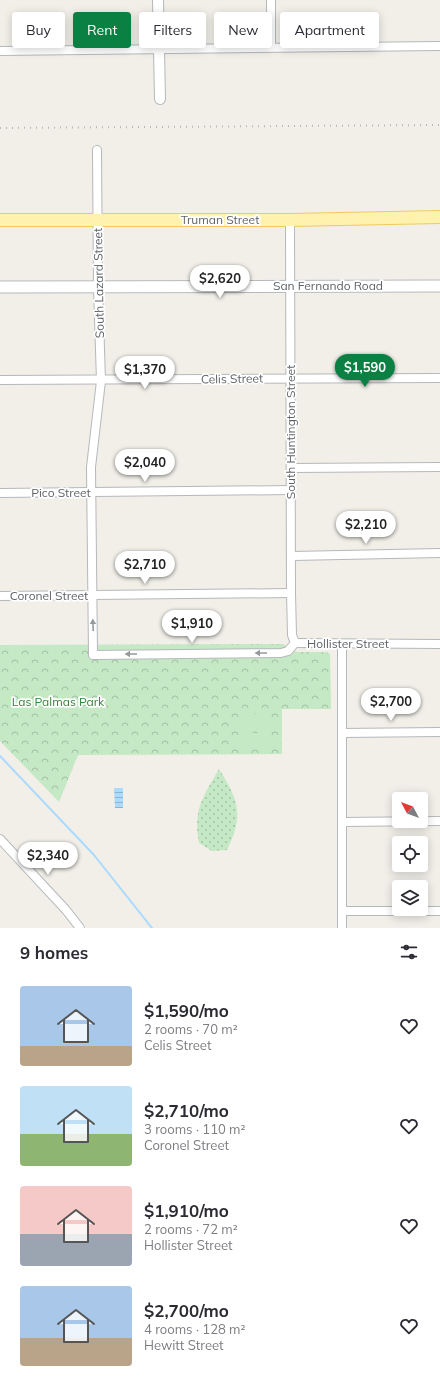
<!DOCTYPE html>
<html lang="en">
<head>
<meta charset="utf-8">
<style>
	body { margin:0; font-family:Mulish,sans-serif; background:#f7f7f7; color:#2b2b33; height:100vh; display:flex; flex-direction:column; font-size:15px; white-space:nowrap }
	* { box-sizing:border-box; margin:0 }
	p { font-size:13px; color:#7c7c81 }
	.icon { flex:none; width:22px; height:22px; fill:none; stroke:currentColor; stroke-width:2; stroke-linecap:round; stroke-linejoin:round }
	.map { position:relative; height:928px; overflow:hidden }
	.panel { display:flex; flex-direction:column; background:#fff; flex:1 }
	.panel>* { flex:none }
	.banner { position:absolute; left:12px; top:12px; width:416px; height:36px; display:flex; gap:8px }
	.needle { width:26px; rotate:311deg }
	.buttons { position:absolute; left:392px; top:792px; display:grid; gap:8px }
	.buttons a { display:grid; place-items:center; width:36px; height:36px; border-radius:4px; background:#fff; box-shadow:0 2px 10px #0003; font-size:20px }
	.price { position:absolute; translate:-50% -34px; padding:0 9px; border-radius:14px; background:#fff; color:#222; font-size:13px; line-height:26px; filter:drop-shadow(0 1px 2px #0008) }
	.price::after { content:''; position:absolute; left:50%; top:24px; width:12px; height:9px; margin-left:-6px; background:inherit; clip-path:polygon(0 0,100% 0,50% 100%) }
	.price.on { background:#0b8043; color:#fff }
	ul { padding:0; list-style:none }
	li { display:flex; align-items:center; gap:12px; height:100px; padding:0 20px }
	li span { display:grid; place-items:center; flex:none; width:112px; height:80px; border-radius:4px; color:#555 }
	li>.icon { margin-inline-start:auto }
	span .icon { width:48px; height:48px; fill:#fffc; stroke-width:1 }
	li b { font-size:17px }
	h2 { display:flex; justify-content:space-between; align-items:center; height:48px; padding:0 20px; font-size:17px }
	.chip { padding:0 14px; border-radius:4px; background:#fff; box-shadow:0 2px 10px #0003; font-size:14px; line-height:36px }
	.chip.on { background:#0b8043; color:#fff }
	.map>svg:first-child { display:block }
	.grass { fill:url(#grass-dots) }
	.park { fill:url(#park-crowns) }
	.pitch { fill:#c5e8c5 }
	.water { fill:url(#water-rules) }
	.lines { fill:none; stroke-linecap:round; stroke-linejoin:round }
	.stream { stroke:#aadaff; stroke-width:2 }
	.minor-casing { stroke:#b5b8bc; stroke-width:10 }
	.tertiary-casing { stroke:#b5b8bc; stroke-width:12 }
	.secondary-casing { stroke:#b6babf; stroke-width:13 }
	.primary-casing { stroke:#f2c960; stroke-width:14 }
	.minor { stroke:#fff; stroke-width:8 }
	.tertiary { stroke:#fff; stroke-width:10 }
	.secondary { stroke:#fff; stroke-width:11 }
	.primary { stroke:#fff2af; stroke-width:12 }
	.rail { stroke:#b6b7b8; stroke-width:2; stroke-dasharray:1 5; stroke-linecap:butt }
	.oneway { fill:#979a9d }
	.labels { text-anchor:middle; stroke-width:3.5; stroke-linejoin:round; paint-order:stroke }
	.street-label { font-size:12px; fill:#5f6368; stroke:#fff }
	.park-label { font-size:12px; fill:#348238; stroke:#fff }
</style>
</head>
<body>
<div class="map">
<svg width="440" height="928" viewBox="0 0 440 928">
	<defs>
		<pattern id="grass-dots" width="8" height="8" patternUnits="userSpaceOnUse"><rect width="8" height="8" fill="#c5e8c5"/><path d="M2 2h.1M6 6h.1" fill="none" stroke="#a3c0a4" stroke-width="1.8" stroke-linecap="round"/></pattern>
		<pattern id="park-crowns" width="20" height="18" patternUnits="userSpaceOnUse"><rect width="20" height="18" fill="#c5e8c5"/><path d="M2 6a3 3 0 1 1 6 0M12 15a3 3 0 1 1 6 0" fill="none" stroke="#a3c0a4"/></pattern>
		<pattern id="water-rules" width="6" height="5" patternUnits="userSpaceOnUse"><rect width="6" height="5" fill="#aadaff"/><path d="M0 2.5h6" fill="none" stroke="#8eb4d2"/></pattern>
	</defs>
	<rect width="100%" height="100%" fill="#f1efe8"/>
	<path class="grass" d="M219,769C239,801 244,815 227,850L212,851L199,843C193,809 203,797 219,769Z"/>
	<polygon class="park" points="283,644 297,652 326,652 330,654 331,709 282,709 282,754 78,755 59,802 0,741 0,645"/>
	<g class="pitch">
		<rect x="241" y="714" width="28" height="17"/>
		<polygon points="241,733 269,733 269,749 241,750"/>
	</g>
	<polygon class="water" points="114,788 123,788 123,808 115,808"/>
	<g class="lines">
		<polyline class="stream" points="0,756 94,855 152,928"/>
		<defs>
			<g id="minor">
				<polyline points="271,47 271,0"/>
				<polyline points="0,51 440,46"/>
				<polyline points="97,150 98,287 101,381 91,467 93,655 281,653 288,651 295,643"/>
				<polyline points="290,220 291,593 292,635 295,643"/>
				<polyline points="0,380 440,378"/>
				<polyline points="291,468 440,467"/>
				<polyline points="0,493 291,490"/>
				<polyline points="292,556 440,553"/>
				<polyline points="0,596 291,593"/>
				<polyline points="295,643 440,644"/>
				<polyline points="342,733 440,732"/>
				<polyline points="342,822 440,821"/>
				<polyline points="0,839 66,910 80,928"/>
				<polyline points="342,911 440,911"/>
				<polyline points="342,928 342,644"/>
			</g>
			<polyline id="tertiary" points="158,0 160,99"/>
			<polyline id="secondary" points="0,287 440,286"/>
			<polyline id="primary" points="0,220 290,220 440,217"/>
		</defs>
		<use href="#minor" class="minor-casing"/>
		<use href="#tertiary" class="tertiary-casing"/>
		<use href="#secondary" class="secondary-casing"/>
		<use href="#primary" class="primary-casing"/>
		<use href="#minor" class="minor"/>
		<use href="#tertiary" class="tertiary"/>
		<use href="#secondary" class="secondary"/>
		<use href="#primary" class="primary"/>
		<polyline class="rail" points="0,128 440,125"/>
	</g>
	<defs><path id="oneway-solid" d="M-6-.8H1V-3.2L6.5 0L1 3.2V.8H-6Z"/></defs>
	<g class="oneway">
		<use href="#oneway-solid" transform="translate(93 625) rotate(-92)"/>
		<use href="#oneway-solid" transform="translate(261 653) rotate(180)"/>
		<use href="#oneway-solid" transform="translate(131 654) rotate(180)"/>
	</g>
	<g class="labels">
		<g class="street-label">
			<text x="220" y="224">Truman Street</text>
			<text transform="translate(99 283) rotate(-91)" y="4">South Lazard Street</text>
			<text x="328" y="290">San Fernando Road</text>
			<text transform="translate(232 379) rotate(-1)" y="4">Celis Street</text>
			<text transform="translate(291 432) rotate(-90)" y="4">South Huntington Street</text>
			<text x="61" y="497">Pico Street</text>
			<text x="49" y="600">Coronel Street</text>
			<text x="348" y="648">Hollister Street</text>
		</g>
		<g class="park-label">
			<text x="58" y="706">Las Palmas Park</text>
		</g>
	</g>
</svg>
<div class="buttons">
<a><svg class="needle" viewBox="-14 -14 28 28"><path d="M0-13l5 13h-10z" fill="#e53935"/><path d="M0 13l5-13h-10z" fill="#7c7c81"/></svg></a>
<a><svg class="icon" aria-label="locate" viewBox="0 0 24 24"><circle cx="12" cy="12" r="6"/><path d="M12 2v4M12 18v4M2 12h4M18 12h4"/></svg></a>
<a><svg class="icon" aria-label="layers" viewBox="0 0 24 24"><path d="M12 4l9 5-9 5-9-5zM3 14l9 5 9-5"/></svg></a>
</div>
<b class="price" style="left:220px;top:299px">$2,620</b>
<b class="price on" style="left:365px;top:388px">$1,590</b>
<b class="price" style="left:145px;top:390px">$1,370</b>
<b class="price" style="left:145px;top:483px">$2,040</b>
<b class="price" style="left:366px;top:545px">$2,210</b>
<b class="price" style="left:145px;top:585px">$2,710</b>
<b class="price" style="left:192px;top:644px">$1,910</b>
<b class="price" style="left:391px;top:722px">$2,700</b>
<b class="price" style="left:48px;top:876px">$2,340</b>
<div class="banner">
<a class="chip">Buy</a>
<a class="chip on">Rent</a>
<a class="chip">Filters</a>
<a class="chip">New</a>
<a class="chip">Apartment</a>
</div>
</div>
<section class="panel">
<h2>9 homes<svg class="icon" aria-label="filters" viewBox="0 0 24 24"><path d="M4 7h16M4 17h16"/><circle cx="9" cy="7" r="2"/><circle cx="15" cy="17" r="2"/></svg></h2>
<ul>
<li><span style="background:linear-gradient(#a9c7e8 75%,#b9a48a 0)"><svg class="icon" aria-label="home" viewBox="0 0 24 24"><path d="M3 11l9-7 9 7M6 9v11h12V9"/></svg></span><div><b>$1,590/mo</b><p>2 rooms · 70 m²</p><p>Celis Street</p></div><svg class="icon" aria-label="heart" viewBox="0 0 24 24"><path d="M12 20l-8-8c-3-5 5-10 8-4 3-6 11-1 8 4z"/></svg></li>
<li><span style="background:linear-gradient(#bfe0f5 60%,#8fb573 0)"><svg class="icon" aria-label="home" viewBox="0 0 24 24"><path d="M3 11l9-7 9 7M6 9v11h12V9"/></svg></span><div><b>$2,710/mo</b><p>3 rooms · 110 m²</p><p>Coronel Street</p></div><svg class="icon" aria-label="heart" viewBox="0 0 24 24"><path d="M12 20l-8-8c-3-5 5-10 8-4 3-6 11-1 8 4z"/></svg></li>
<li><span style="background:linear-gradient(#f6c9c9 60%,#9aa5b1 0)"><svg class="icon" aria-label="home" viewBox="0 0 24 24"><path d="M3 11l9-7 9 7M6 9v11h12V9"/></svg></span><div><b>$1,910/mo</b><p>2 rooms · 72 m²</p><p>Hollister Street</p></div><svg class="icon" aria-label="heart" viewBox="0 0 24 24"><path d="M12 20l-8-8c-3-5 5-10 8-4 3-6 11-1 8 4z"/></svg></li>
<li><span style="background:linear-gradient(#a9c7e8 65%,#b9a48a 0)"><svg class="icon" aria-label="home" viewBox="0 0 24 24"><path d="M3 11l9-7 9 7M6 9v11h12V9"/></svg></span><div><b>$2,700/mo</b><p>4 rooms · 128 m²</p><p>Hewitt Street</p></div><svg class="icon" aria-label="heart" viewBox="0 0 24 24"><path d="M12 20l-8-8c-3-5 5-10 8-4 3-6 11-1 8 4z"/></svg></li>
</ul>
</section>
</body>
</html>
